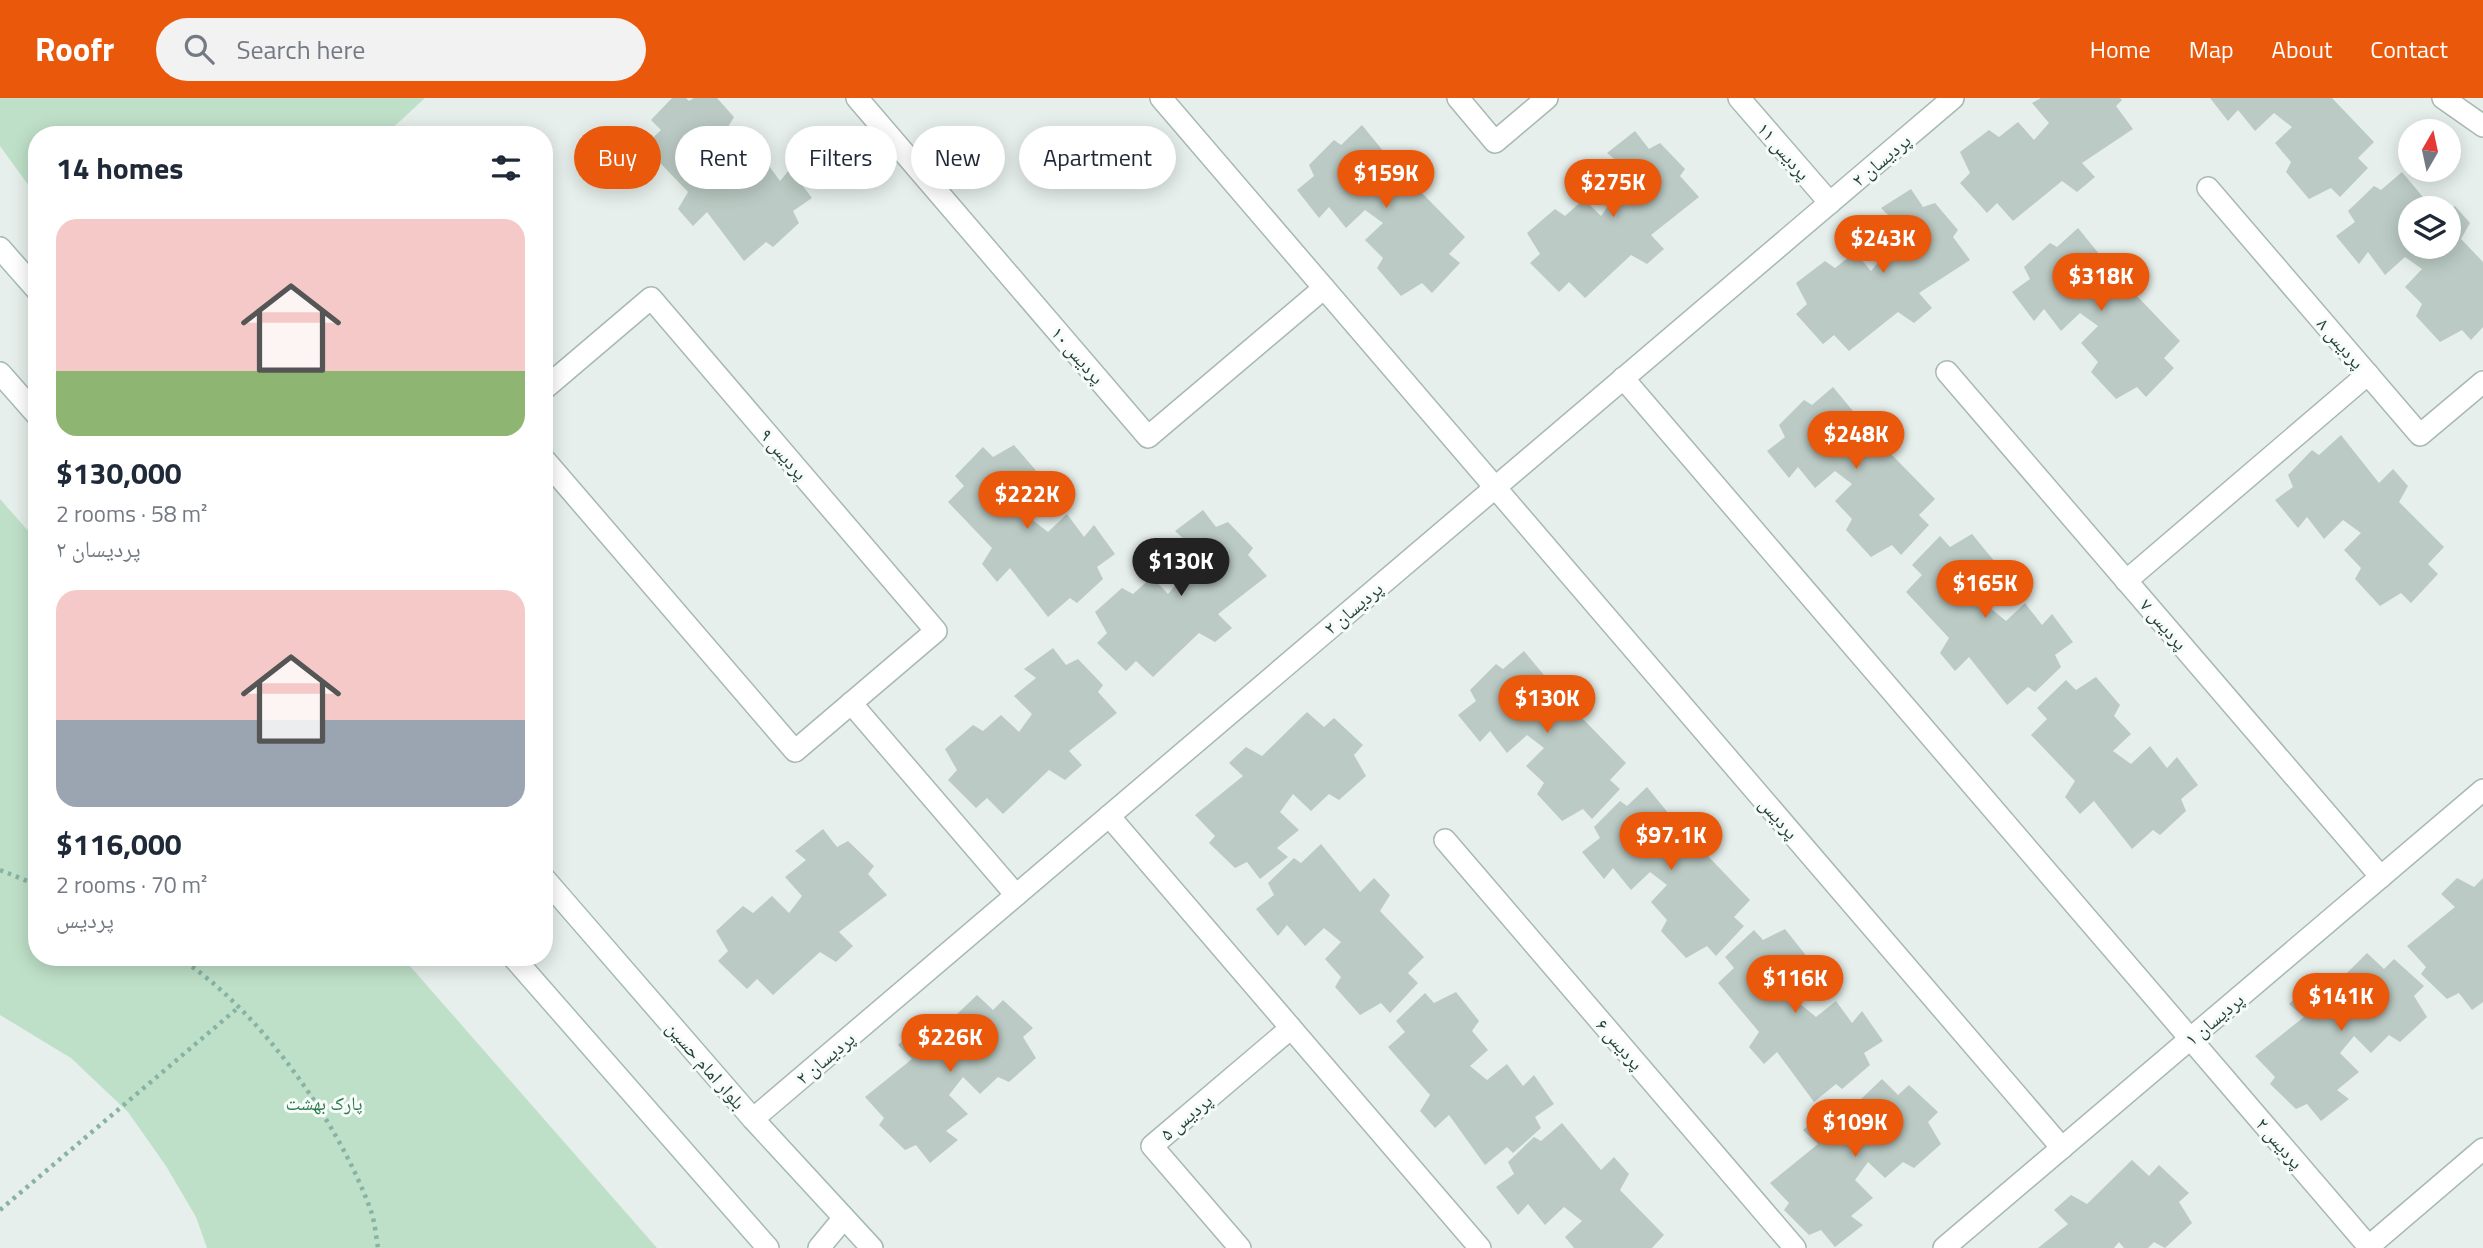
<!DOCTYPE html>
<html lang="en">
<head>
<meta charset="utf-8">
<style>
	body { margin:0; font-family:"Titillium Web","Noto Naskh Arabic",sans-serif; background:#f2f2f3; color:#1f2937; height:100vh; display:flex; flex-direction:column; font-size:26px; white-space:nowrap }
	* { box-sizing:border-box; margin:0 }
	p { font-size:23px; color:#747a83 }
	.icon { flex:none; width:38px; height:38px; fill:none; stroke:currentColor; stroke-width:2; stroke-linecap:round; stroke-linejoin:round }
	.map { position:relative; flex:1; overflow:hidden }
	.panel { position:absolute; left:28px; top:28px; width:525px; height:840px; display:flex; flex-direction:column; background:#fff; border-radius:28px; box-shadow:0 4px 18px #0003 }
	.panel>* { flex:none }
	.hud { position:absolute; left:574px; top:28px; width:665px; height:63px; display:flex; gap:14px }
	.needle { width:46px; rotate:9deg }
	.tools { position:absolute; left:2398px; top:21px; display:grid; gap:14px }
	.tools a { display:grid; place-items:center; width:63px; height:63px; border-radius:50%; background:#fff; box-shadow:0 4px 18px #0003; font-size:35px }
	.price { position:absolute; translate:-50% -60px; padding:0 16px; border-radius:24px; background:#ea580c; color:#fff; font-size:23px; line-height:46px; filter:drop-shadow(0 2px 4px #0008) }
	.price::after { content:''; position:absolute; left:50%; top:42px; width:21px; height:16px; margin-left:-10px; background:inherit; clip-path:polygon(0 0,100% 0,50% 100%) }
	.price.current { background:#222; color:#fff }
	ul { padding:0; list-style:none }
	li { display:grid; align-content:center; gap:14px; height:371px; padding:0 28px }
	li span { display:grid; place-items:center; height:217px; border-radius:21px; color:#555 }
	li>.icon { margin-inline-start:auto }
	span .icon { width:126px; height:126px; fill:#fffc; stroke-width:1 }
	li b { font-size:30px }
	h2 { display:flex; justify-content:space-between; align-items:center; height:84px; padding:0 28px; font-size:30px }
	.tag { padding:0 24px; border-radius:32px; background:#fff; box-shadow:0 4px 18px #0003; font-size:24px; line-height:63px }
	.tag.current { background:#ea580c; color:#fff }
	header { display:flex; align-items:center; gap:42px; box-sizing:border-box; height:98px; padding:0 35px; background:#ea580c; color:#fff }
	header strong { font-size:33px }
	nav { display:flex; gap:38px; margin-inline-start:auto; font-size:24px }
	.search { width:490px; height:63px; background:#f2f2f3; display:flex; align-items:center; gap:18px; box-sizing:border-box; padding:0 24px; border-radius:38px; color:#747a83; font-size:26px }
	.map>svg:first-child { display:block }
	.green { fill:#bfe0c8 }
	.building { fill:#bbcac4 }
	.lines { fill:none; stroke-linecap:round; stroke-linejoin:round }
	.street-casing { stroke:#a8b8b2; stroke-width:24 }
	.secondary-casing { stroke:#a4bbb3; stroke-width:24 }
	.path { stroke:#86b3a5; stroke-width:4.5; stroke-dasharray:3.5 5; stroke-linecap:butt }
	.street { stroke:#fff; stroke-width:21 }
	.secondary { stroke:#fff; stroke-width:21 }
	.labels { text-anchor:middle; stroke-width:6; stroke-linejoin:round; paint-order:stroke }
	.street-label { font-size:19px; fill:#24423a; stroke:#f7fbf9 }
	.park-label { font-size:19px; fill:#2d7a4b; stroke:#f7fbf9 }
</style>
</head>
<body>
<header>
<strong>Roofr</strong>
<div class="search"><svg class="icon" aria-label="search" viewBox="0 0 24 24"><circle cx="10" cy="10" r="6"/><path d="M15 15l6 6"/></svg>Search here</div>
<nav><a>Home</a><a>Map</a><a>About</a><a>Contact</a></nav>
</header>
<div class="map">
<svg width="2483" height="1150" viewBox="0 0 2483 1150">
	<rect width="100%" height="100%" fill="#e6efeb"/>
	<g class="green">
		<polygon points="0,0 425,0 385,37 37,37 37,99 0,48"/>
		<polygon points="0,401 37,443 37,859 402,859 657,1150 207,1150 196,1119 166,1068 128,1014 71,960 0,917"/>
	</g>
	<g class="building">
		<polygon points="672,0 686,0 689,3 694,0 717,0 734,19 728,29 744,48 726,64 744,78 764,61 780,83 790,71 812,100 793,113 799,125 773,149 766,144 744,163 707,114 693,128 678,111 688,94 644,48 661,32 651,22"/>
		<polygon points="2041,0 2120,0 2122,2 2116,8 2133,31 2082,65 2095,79 2077,94 2062,83 2013,123 1997,105 1987,115 1960,85 1970,75 1960,54 1989,32 1999,39 2018,24 2034,42 2049,25 2032,5"/>
		<polygon points="2210,0 2332,0 2374,44 2358,60 2368,70 2340,99 2331,90 2309,101 2286,74 2291,64 2275,45 2292,29 2274,15 2255,33 2238,12 2228,23"/>
		<polygon points="1362,27 1401,75 1414,61 1430,77 1421,94 1465,139 1449,156 1460,165 1432,195 1422,185 1401,198 1377,170 1383,160 1365,142 1383,125 1365,112 1346,130 1329,109 1319,120 1297,92 1314,78 1309,67 1334,42 1341,47"/>
		<polygon points="1635,33 1649,51 1660,45 1685,71 1680,78 1699,99 1651,137 1664,151 1647,166 1631,157 1585,200 1569,184 1559,194 1530,165 1540,156 1527,135 1555,111 1565,118 1584,101 1601,118 1614,100 1596,81 1618,64 1607,55"/>
		<polygon points="2402,74 2432,110 2410,110 2410,149 2448,149 2448,114 2455,108 2470,125 2461,141 2483,164 2483,229 2471,242 2462,232 2440,244 2416,218 2422,206 2405,189 2422,171 2405,159 2385,177 2368,154 2359,166 2336,138 2355,124 2348,113 2374,88 2381,92"/>
		<polygon points="1911,91 1923,109 1935,105 1958,132 1953,139 1970,162 1919,195 1932,210 1914,225 1898,214 1849,253 1834,237 1823,246 1796,216 1807,206 1796,185 1825,163 1835,170 1855,154 1871,173 1885,156 1869,136 1892,121 1881,110"/>
		<polygon points="2078,130 2117,178 2130,165 2145,182 2136,197 2180,243 2164,260 2174,270 2146,299 2137,289 2116,301 2091,274 2098,264 2081,245 2098,228 2080,215 2061,233 2044,211 2034,223 2012,194 2030,181 2024,169 2050,145 2057,149"/>
		<polygon points="1833,289 1872,336 1885,322 1900,339 1891,356 1935,401 1919,417 1929,427 1901,457 1892,447 1871,459 1846,432 1852,421 1835,403 1852,386 1835,373 1815,390 1798,369 1789,380 1767,353 1785,339 1779,327 1804,302 1812,307"/>
		<polygon points="2341,337 2379,385 2393,371 2408,388 2399,404 2444,449 2428,466 2438,476 2411,505 2401,495 2380,508 2355,481 2361,470 2344,452 2361,435 2343,422 2324,441 2307,419 2298,430 2275,402 2293,389 2288,377 2312,352 2319,357"/>
		<polygon points="1014,347 1038,375 1031,385 1048,404 1030,420 1048,434 1067,416 1084,439 1094,427 1115,456 1097,469 1103,481 1077,505 1070,500 1048,519 1010,470 997,484 982,466 992,450 948,404 964,388 955,378 983,349 993,359"/>
		<polygon points="1203,412 1216,429 1228,424 1253,450 1248,457 1267,478 1218,516 1232,530 1215,544 1199,535 1153,579 1136,563 1126,573 1097,545 1107,535 1095,514 1122,490 1133,496 1152,479 1168,496 1182,479 1164,460 1186,443 1175,433"/>
		<polygon points="1972,436 1995,464 1989,474 2005,493 1989,509 2006,523 2025,505 2042,527 2052,516 2073,544 2055,557 2061,569 2035,594 2028,589 2007,607 1969,559 1955,573 1940,555 1949,540 1906,494 1922,477 1912,467 1940,438 1950,449"/>
		<polygon points="1053,550 1066,567 1078,561 1103,587 1098,594 1117,615 1069,653 1082,667 1065,682 1049,672 1003,716 987,700 976,710 948,682 957,672 945,651 973,627 983,633 1001,617 1019,634 1032,616 1014,598 1036,580 1024,571"/>
		<polygon points="1524,553 1563,600 1576,587 1592,603 1582,620 1626,665 1610,682 1620,691 1592,721 1583,711 1562,723 1537,696 1544,685 1526,668 1544,650 1527,637 1507,655 1490,633 1480,644 1458,617 1476,603 1470,592 1496,566 1503,571"/>
		<polygon points="2096,579 2120,607 2114,618 2131,636 2113,653 2131,666 2150,648 2167,670 2177,659 2198,687 2181,701 2186,713 2160,737 2153,732 2132,751 2094,703 2080,716 2065,699 2075,683 2031,637 2047,621 2037,610 2066,582 2076,592"/>
		<polygon points="1307,614 1324,629 1334,620 1363,647 1354,657 1366,678 1339,702 1329,696 1311,713 1293,696 1280,714 1299,732 1277,750 1288,759 1260,781 1247,764 1235,770 1209,745 1215,738 1195,717 1243,678 1229,665 1246,649 1262,658"/>
		<polygon points="1647,689 1686,737 1700,724 1716,740 1706,756 1750,802 1734,819 1744,828 1716,858 1707,848 1686,860 1661,833 1667,822 1651,804 1667,787 1650,774 1631,792 1613,770 1604,781 1582,754 1600,740 1594,729 1620,703 1627,708"/>
		<polygon points="823,731 837,749 848,743 874,768 868,776 887,797 839,834 853,848 836,864 820,854 773,897 757,881 747,891 718,863 728,853 716,833 743,808 753,815 772,798 789,815 802,798 785,779 806,762 795,753"/>
		<polygon points="1321,746 1360,794 1374,780 1390,797 1380,813 1424,859 1408,875 1418,885 1390,915 1381,905 1360,917 1335,889 1341,879 1325,861 1341,844 1324,830 1305,848 1287,827 1278,838 1256,811 1274,797 1268,785 1294,760 1301,765"/>
		<polygon points="2457,780 2474,789 2483,780 2483,904 2472,912 2459,895 2447,901 2421,876 2426,869 2407,848 2455,809 2441,796"/>
		<polygon points="1785,831 1808,860 1801,870 1817,889 1799,905 1816,919 1836,903 1852,925 1862,913 1883,943 1864,955 1870,967 1842,991 1836,986 1814,1004 1777,954 1764,966 1749,949 1759,934 1718,885 1734,870 1725,859 1754,832 1763,842"/>
		<polygon points="2367,855 2384,871 2394,861 2424,888 2414,898 2427,919 2400,944 2389,937 2371,955 2354,938 2340,955 2359,974 2337,992 2349,1001 2321,1023 2307,1006 2296,1011 2270,986 2275,979 2255,958 2304,919 2289,906 2306,890 2322,900"/>
		<polygon points="1456,894 1479,923 1472,933 1488,952 1470,968 1487,982 1507,966 1523,988 1534,977 1554,1006 1535,1019 1541,1030 1513,1055 1507,1049 1485,1067 1449,1017 1435,1030 1420,1013 1430,997 1388,949 1405,934 1396,923 1425,895 1434,905"/>
		<polygon points="977,897 993,912 1003,902 1033,930 1023,939 1036,960 1009,984 998,979 980,996 963,979 949,997 968,1016 946,1033 958,1042 930,1065 916,1047 905,1052 879,1027 884,1020 865,999 912,961 898,947 915,931 931,941"/>
		<polygon points="1882,981 1898,997 1909,987 1938,1014 1928,1024 1941,1046 1914,1070 1903,1064 1885,1080 1868,1064 1855,1082 1873,1100 1851,1118 1863,1127 1835,1149 1821,1132 1809,1137 1784,1112 1789,1105 1770,1085 1818,1046 1803,1032 1820,1017 1836,1025"/>
		<polygon points="1562,1025 1601,1072 1614,1059 1629,1076 1620,1092 1664,1137 1652,1150 1574,1150 1565,1139 1582,1123 1564,1109 1545,1127 1528,1106 1518,1117 1496,1089 1514,1076 1508,1064 1534,1039 1541,1043"/>
		<polygon points="2132,1062 2149,1078 2159,1067 2189,1095 2179,1104 2192,1125 2165,1150 2154,1144 2148,1150 2124,1150 2119,1144 2114,1150 2038,1150 2068,1126 2054,1112 2071,1097 2087,1106"/>
	</g>
	<g class="lines">
		<defs>
			<g id="street">
				<polyline points="857,0 1148,339 1324,190"/>
				<polyline points="1161,0 2062,1050"/>
				<polyline points="1458,0 1495,44 1547,0"/>
				<polyline points="1739,0 1830,105"/>
				<polyline points="2443,0 2483,28"/>
				<polyline points="2208,90 2420,337 2483,284"/>
				<polyline points="1947,274 2381,779"/>
				<polyline points="1623,280 2370,1150"/>
				<polyline points="544,291 651,200 936,533 795,653 544,361"/>
				<polyline points="2126,483 2368,276"/>
				<polyline points="851,605 1016,797"/>
				<polyline points="1109,718 1291,930"/>
				<polyline points="1445,742 1795,1150"/>
				<polyline points="753,1021 1953,0"/>
				<polyline points="1240,1150 1152,1048 1291,930 1480,1150"/>
				<polyline points="1944,1150 2483,692"/>
				<polyline points="2367,1150 2483,1051"/>
			</g>
			<g id="secondary">
				<polyline points="0,150 37,192"/>
				<polyline points="0,275 37,317"/>
				<polyline points="544,780 753,1021 872,1150"/>
				<polyline points="513,859 768,1150"/>
				<polyline points="819,1150 843,1121"/>
			</g>
		</defs>
		<use href="#street" class="street-casing"/>
		<use href="#secondary" class="secondary-casing"/>
		<g class="path">
			<polyline points="0,772 37,787"/>
			<path d="M178,859C258,910 339,1024 371,1113C375,1125 376,1138 378,1150"/>
			<polyline points="0,1112 239,909"/>
		</g>
		<use href="#street" class="street"/>
		<use href="#secondary" class="secondary"/>
	</g>
	<g class="labels">
		<g class="street-label">
			<text transform="translate(1784 53) rotate(49)" y="7">پردیس ۱۱</text>
			<text transform="translate(1881 62) rotate(-40)" y="7">پردیسان ۲</text>
			<text transform="translate(2341 245) rotate(49)" y="7">پردیس ۸</text>
			<text transform="translate(1078 257) rotate(49)" y="7">پردیس ۱۰</text>
			<text transform="translate(784 356) rotate(49)" y="7">پردیس ۹</text>
			<text transform="translate(1353 510) rotate(-40)" y="7">پردیسان ۲</text>
			<text transform="translate(2164 526) rotate(49)" y="7">پردیس ۷</text>
			<text transform="translate(1779 720) rotate(49)" y="7">پردیس</text>
			<text transform="translate(2214 921) rotate(-40)" y="7">پردیسان ۱</text>
			<text transform="translate(1620 946) rotate(49)" y="7">پردیس ۶</text>
			<text transform="translate(825 960) rotate(-40)" y="7">پردیسان ۲</text>
			<text transform="translate(706 967) rotate(49)" y="7">بلوار امام حسین</text>
			<text transform="translate(1186 1019) rotate(-40)" y="7">پردیس ۵</text>
			<text transform="translate(2280 1045) rotate(49)" y="7">پردیس ۲</text>
		</g>
		<g class="park-label">
			<text x="324" y="1012">پارک بهشت</text>
		</g>
	</g>
</svg>
<div class="tools">
<a><svg class="needle" viewBox="-14 -14 28 28"><path d="M0-13l5 13h-10z" fill="#e53935"/><path d="M0 13l5-13h-10z" fill="#747a83"/></svg></a>
<a><svg class="icon" aria-label="layers" viewBox="0 0 24 24"><path d="M12 4l9 5-9 5-9-5zM3 14l9 5 9-5"/></svg></a>
</div>
<b class="price" style="left:1386px;top:112px">$159K</b>
<b class="price" style="left:1613px;top:121px">$275K</b>
<b class="price" style="left:1883px;top:177px">$243K</b>
<b class="price" style="left:2101px;top:215px">$318K</b>
<b class="price" style="left:1856px;top:373px">$248K</b>
<b class="price" style="left:1027px;top:433px">$222K</b>
<b class="price current" style="left:1181px;top:500px">$130K</b>
<b class="price" style="left:1985px;top:522px">$165K</b>
<b class="price" style="left:1547px;top:637px">$130K</b>
<b class="price" style="left:1671px;top:774px">$97.1K</b>
<b class="price" style="left:1795px;top:917px">$116K</b>
<b class="price" style="left:2341px;top:935px">$141K</b>
<b class="price" style="left:950px;top:976px">$226K</b>
<b class="price" style="left:1855px;top:1061px">$109K</b>
<div class="hud">
<a class="tag current">Buy</a>
<a class="tag">Rent</a>
<a class="tag">Filters</a>
<a class="tag">New</a>
<a class="tag">Apartment</a>
</div>
<section class="panel">
<h2>14 homes<svg class="icon" aria-label="filters" viewBox="0 0 24 24"><path d="M4 7h16M4 17h16"/><circle cx="9" cy="7" r="2"/><circle cx="15" cy="17" r="2"/></svg></h2>
<ul>
<li><span style="background:linear-gradient(#f6c9c9 70%,#8fb573 0)"><svg class="icon" aria-label="home" viewBox="0 0 24 24"><path d="M3 11l9-7 9 7M6 9v11h12V9"/></svg></span><div><b>$130,000</b><p>2 rooms · 58 m²</p><p>پردیسان ۲</p></div></li>
<li><span style="background:linear-gradient(#f6c9c9 60%,#9aa5b1 0)"><svg class="icon" aria-label="home" viewBox="0 0 24 24"><path d="M3 11l9-7 9 7M6 9v11h12V9"/></svg></span><div><b>$116,000</b><p>2 rooms · 70 m²</p><p>پردیس</p></div></li>
</ul>
</section>
</div>
</body>
</html>
